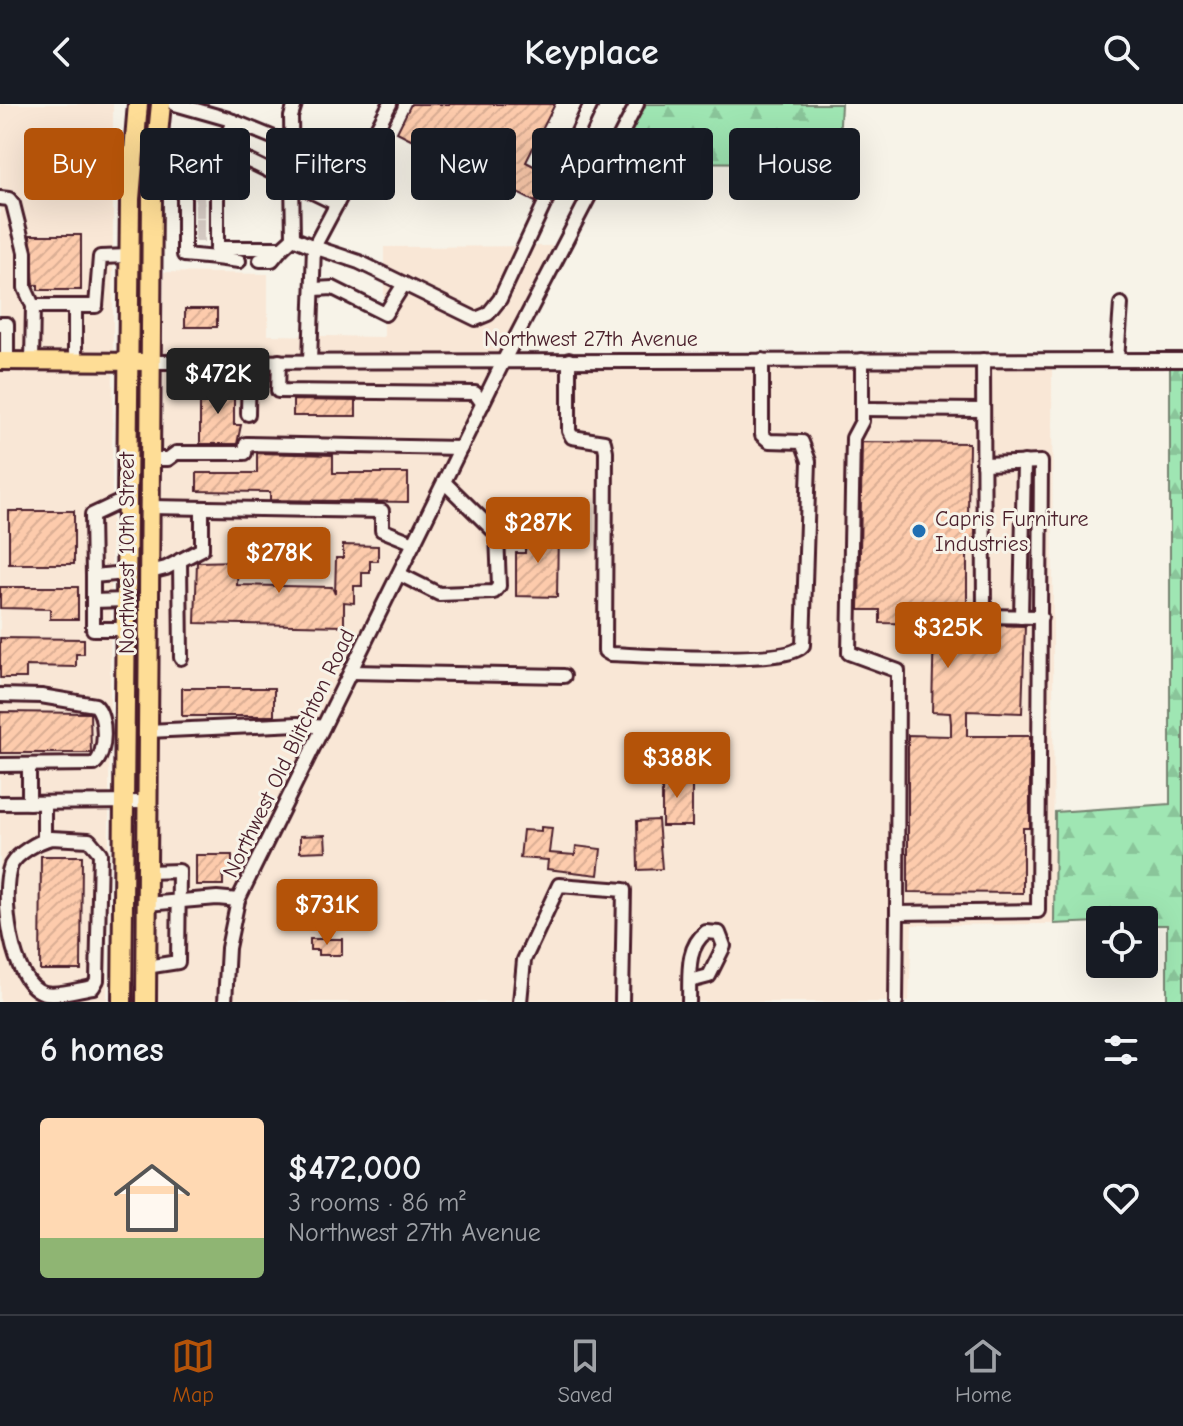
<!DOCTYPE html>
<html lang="en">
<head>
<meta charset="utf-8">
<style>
	body { margin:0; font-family:"Comic Neue",sans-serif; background:#20242c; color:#f1f3f6; height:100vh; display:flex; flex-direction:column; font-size:30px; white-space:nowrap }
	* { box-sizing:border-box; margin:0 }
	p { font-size:26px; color:#9ea1a6 }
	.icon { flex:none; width:44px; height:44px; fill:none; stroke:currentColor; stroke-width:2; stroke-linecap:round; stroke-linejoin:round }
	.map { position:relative; height:898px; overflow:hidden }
	.details { display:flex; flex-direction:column; background:#171b24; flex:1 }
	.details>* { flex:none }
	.hud { position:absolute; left:24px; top:24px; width:1136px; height:72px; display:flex; gap:16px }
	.buttons { position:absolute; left:1086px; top:802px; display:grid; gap:16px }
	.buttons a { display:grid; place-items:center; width:72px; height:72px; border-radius:8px; background:#171b24; box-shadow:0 8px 32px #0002; font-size:40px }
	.price { position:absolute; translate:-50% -68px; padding:0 18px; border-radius:8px; background:#b45309; color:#fff; font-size:26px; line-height:52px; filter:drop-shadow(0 2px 4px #0008) }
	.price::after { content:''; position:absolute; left:50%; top:48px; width:24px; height:18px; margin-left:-12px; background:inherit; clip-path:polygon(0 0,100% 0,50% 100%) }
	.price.active { background:#222; color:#fff }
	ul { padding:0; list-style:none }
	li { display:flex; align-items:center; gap:24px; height:200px; padding:0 40px }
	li+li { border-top:2px solid #363941 }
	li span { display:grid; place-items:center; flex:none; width:224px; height:160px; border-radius:8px; color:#555 }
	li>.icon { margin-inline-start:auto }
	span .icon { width:96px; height:96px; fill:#fffc; stroke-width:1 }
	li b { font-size:34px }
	h2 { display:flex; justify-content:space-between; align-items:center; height:96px; padding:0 40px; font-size:34px }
	.tag { padding:0 28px; border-radius:8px; background:#171b24; box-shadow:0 8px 32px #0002; font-size:28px; line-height:72px }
	.tag.active { background:#b45309; color:#fff }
	header { display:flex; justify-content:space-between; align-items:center; height:104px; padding:0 40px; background:#171b24; font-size:36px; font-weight:700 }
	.tabs { display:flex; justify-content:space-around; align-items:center; height:112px; border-top:2px solid #363941; background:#171b24; font-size:22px; color:#9ea1a6 }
	.tabs a { display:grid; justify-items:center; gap:4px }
	.tabs .active { color:#b45309 }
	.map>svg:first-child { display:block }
	.built { fill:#f9e7d6 }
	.forest { fill:url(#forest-firs); stroke:#74826f; stroke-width:2 }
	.building { fill:url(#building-hatch); stroke:#4a1f2b; stroke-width:2 }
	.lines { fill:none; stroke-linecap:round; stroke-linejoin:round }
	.minor-tunnel { stroke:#d4c9c2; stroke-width:12; stroke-dasharray:12 6; stroke-linecap:butt }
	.minor-casing { stroke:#4a1f2b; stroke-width:18 }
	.major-casing { stroke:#4a1f2b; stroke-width:22 }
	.highway-casing { stroke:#4a1f2b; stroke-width:24 }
	.minor { stroke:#f7f3e8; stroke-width:12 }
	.major { stroke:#fedd96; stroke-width:16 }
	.highway { stroke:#fedd96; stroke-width:18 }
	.poi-dot { fill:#1f6fb2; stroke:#f7f3e8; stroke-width:3 }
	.labels { text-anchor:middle; stroke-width:6; stroke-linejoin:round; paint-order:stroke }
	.street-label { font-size:22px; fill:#4a1f2b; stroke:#f7f3e8 }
	.poi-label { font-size:22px; fill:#4a1f2b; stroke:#f7f3e8; text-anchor:start }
</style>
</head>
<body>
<header><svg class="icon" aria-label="back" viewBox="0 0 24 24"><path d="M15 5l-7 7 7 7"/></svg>Keyplace<svg class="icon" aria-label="search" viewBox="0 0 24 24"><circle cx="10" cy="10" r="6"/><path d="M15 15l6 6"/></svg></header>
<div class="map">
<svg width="1183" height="898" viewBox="0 0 1183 898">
	<defs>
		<pattern id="forest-firs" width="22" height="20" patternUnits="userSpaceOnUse" patternTransform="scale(2)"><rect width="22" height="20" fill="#9fe6b3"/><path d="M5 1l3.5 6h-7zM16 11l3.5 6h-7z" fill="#8ac59a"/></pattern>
		<pattern id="building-hatch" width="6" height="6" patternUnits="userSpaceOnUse" patternTransform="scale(2)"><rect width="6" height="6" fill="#fdcbac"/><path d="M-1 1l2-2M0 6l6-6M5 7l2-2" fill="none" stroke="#daae94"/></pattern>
	</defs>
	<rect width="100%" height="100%" fill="#f7f3e8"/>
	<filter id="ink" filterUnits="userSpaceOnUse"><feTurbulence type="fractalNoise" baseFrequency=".0125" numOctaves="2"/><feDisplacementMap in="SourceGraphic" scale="16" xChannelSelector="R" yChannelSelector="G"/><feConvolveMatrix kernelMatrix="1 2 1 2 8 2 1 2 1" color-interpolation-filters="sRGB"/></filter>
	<g filter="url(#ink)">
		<g class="built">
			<polygon points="0,0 113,0 113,252 0,251"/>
			<polygon points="556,142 500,250 163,253 164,168 268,170 268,231 384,233 384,143"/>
			<polygon points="1052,261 1054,820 912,821 909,898 231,898 234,845 245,797 509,262"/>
			<polygon points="0,262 113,264 109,693 0,694"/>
			<polygon points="495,262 232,793 222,844 218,898 157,898 163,264"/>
			<polygon points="109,704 107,898 0,898 0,705"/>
		</g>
		<g class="forest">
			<polygon points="644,0 841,0 838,59 614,58"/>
			<polygon points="1170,262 1183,262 1183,898 1167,898 1167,821 1144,821 1144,816 1054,820 1055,708 1170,700"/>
		</g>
		<g class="building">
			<polygon points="411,0 555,0 526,58 549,70 535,98 397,28"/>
			<polygon points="30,131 81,131 81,186 38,186 38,181 34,181"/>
			<rect x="185" y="205" width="32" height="18"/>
			<polygon points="200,282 234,282 234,321 241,321 237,340 200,340"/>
			<polygon points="293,296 356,297 356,312 293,312"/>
			<polygon points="862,338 969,339 968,411 975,411 975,444 967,444 967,515 976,515 984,521 1025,522 1022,609 967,607 967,632 1030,632 1030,724 1023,724 1023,789 908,788 908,631 951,632 951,619 950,609 932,608 934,520 880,519 880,506 859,506"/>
			<polygon points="257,349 333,351 333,369 408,369 408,398 270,396 270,388 197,387 197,369 257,369"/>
			<rect x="9" y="407" width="65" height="53"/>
			<polygon points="525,426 558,426 557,493 516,492 516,449 525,449"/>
			<polygon points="343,441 378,442 378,457 370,457 370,469 362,469 362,482 354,482 354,499 344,498 344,522 195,519 197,458 238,457 237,481 332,483 335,490 336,454 343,454"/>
			<polygon points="0,483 78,483 78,515 50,515 50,505 0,504"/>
			<polygon points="0,534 84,535 84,550 76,550 76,563 26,562 26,574 0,574"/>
			<rect x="182" y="584" width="92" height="28"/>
			<polygon points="0,608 90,609 91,649 0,649"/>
			<rect x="662" y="669" width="30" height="53"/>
			<polygon points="658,716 662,765 638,766 637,717"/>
			<polygon points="541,723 552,724 549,749 575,751 576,742 601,745 598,771 547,765 548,756 520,754 523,726 541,727"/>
			<polygon points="325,731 326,747 300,748 300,732"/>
			<polygon points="196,751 232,751 232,770 223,770 223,781 196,781"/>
			<polygon points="41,752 82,752 81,866 40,866"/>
			<polygon points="310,835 342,835 342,851 318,851 318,846 310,846"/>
		</g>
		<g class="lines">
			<g class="minor-tunnel">
				<polyline points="195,61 204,61"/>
				<polyline points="195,72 204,72"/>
				<polyline points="194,83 203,83"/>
				<polyline points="195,96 204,95"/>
				<polyline points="195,107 204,107"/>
				<polyline points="195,120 204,120"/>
				<polyline points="195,132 204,132"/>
			</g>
			<defs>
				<g id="minor">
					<polyline points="175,0 228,15 277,35 291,34"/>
					<polyline points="295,0 291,13 293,134 314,143 310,257"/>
					<polyline points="390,0 314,143 359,158 476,215 488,210 500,195 591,0"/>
					<polyline points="233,17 222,44 337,100"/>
					<polyline points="575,34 612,49"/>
					<polyline points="0,94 9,95 13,100 25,148 25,184 33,202 32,257"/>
					<polyline points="217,144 217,60 222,44 184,44 184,151 216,154 217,144 282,144 293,134"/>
					<polyline points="216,154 239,157"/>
					<polyline points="260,156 272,156 282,144"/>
					<polyline points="315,185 333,184 385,210 404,180"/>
					<polyline points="33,202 96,202 100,153 129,152"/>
					<polyline points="75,202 75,258"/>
					<polyline points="0,220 7,220 7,257"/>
					<path d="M569,256V327L572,333L604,338L606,347L605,547L610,550C641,551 790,562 803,541L809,357L802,338L769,337L762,331V256"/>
					<polyline points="862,256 862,317 853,334 849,549 898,567 897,809 1038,807 1041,358 983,360"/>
					<polyline points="983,256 984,512 1041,513"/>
					<polyline points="1117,256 1121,200"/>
					<polyline points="279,257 278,287 475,289 483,300"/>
					<polyline points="151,258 1183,256"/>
					<polyline points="862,305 983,306"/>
					<polyline points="248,310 249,258"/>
					<polyline points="150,355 168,355 176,349 245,349 246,340 461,344"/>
					<polyline points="150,403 382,407 382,426 414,439"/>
					<polyline points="180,456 181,554"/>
					<polyline points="150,468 166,464 202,445 202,404"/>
					<polyline points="126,469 93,472 92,411 126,395"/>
					<polyline points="399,470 439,490 494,488 499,482 497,430 444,378"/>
					<polyline points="93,472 93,525 125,525"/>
					<polyline points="93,497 126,496"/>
					<polyline points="1021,513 1024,358"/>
					<polyline points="351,568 564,572"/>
					<path d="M0,591L41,592L95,601C107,611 107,650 94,660L0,661"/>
					<polyline points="148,627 298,620 323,623"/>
					<polyline points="29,661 29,699"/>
					<polyline points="0,699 148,698"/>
					<polyline points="44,699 44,736"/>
					<path d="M51,734L89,736L100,749L97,876L93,883C80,885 58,892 45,889C10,881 0,788 11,761C18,749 37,738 51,734Z"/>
					<polyline points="147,800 217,794 238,796"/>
					<polyline points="146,863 178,858 179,767 147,768"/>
					<polyline points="225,898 228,844 238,796 504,256 637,0"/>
					<polyline points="520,898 524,856 559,781 624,786 622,898"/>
					<path d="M689,898C690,873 685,844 706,828L719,829L724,842L709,872L690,877"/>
					<polyline points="896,898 897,809"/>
				</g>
				<polyline id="major" points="0,257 151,258"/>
				<g id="highway">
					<polyline points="122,898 130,95 138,0"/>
					<polyline points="146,898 152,91 161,0"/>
				</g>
			</defs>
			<use href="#minor" class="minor-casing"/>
			<use href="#major" class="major-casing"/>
			<use href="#highway" class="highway-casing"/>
			<use href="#minor" class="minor"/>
			<use href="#major" class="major"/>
			<use href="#highway" class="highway"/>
		</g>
	</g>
	<circle class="poi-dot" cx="919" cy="427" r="8"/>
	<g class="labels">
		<g class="street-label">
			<text x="591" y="242">Northwest 27th Avenue</text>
			<text transform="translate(126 449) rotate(-90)" y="8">Northwest 10th Street</text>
			<text transform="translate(288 649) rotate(-64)" y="8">Northwest Old Blitchton Road</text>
		</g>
		<g class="poi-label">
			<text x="935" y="422">Capris Furniture<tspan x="935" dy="25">Industries</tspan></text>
		</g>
	</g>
</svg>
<div class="buttons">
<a><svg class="icon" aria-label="locate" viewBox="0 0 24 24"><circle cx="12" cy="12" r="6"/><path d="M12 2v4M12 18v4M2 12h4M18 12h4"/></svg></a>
</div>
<b class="price active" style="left:218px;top:312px">$472K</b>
<b class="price" style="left:538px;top:461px">$287K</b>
<b class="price" style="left:279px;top:491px">$278K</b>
<b class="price" style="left:948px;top:566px">$325K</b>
<b class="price" style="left:677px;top:696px">$388K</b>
<b class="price" style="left:327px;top:843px">$731K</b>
<div class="hud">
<a class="tag active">Buy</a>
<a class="tag">Rent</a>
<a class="tag">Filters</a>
<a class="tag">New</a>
<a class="tag">Apartment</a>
<a class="tag">House</a>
</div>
</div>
<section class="details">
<h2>6 homes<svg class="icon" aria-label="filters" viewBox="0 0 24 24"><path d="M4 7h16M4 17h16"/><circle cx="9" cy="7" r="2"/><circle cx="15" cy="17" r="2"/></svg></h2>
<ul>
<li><span style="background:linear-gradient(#ffd9b3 75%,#8fb573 0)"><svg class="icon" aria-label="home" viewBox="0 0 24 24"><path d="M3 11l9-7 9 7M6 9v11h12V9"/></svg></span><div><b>$472,000</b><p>3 rooms · 86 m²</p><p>Northwest 27th Avenue</p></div><svg class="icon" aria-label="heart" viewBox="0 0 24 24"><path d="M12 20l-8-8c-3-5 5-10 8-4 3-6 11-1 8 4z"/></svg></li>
</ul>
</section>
<nav class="tabs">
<a class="active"><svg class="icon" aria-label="map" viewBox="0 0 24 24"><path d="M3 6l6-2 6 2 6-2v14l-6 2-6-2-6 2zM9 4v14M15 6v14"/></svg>Map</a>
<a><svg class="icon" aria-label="saved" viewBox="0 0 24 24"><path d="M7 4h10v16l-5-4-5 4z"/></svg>Saved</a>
<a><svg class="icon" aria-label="home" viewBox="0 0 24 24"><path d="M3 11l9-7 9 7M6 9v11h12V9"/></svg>Home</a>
</nav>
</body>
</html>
